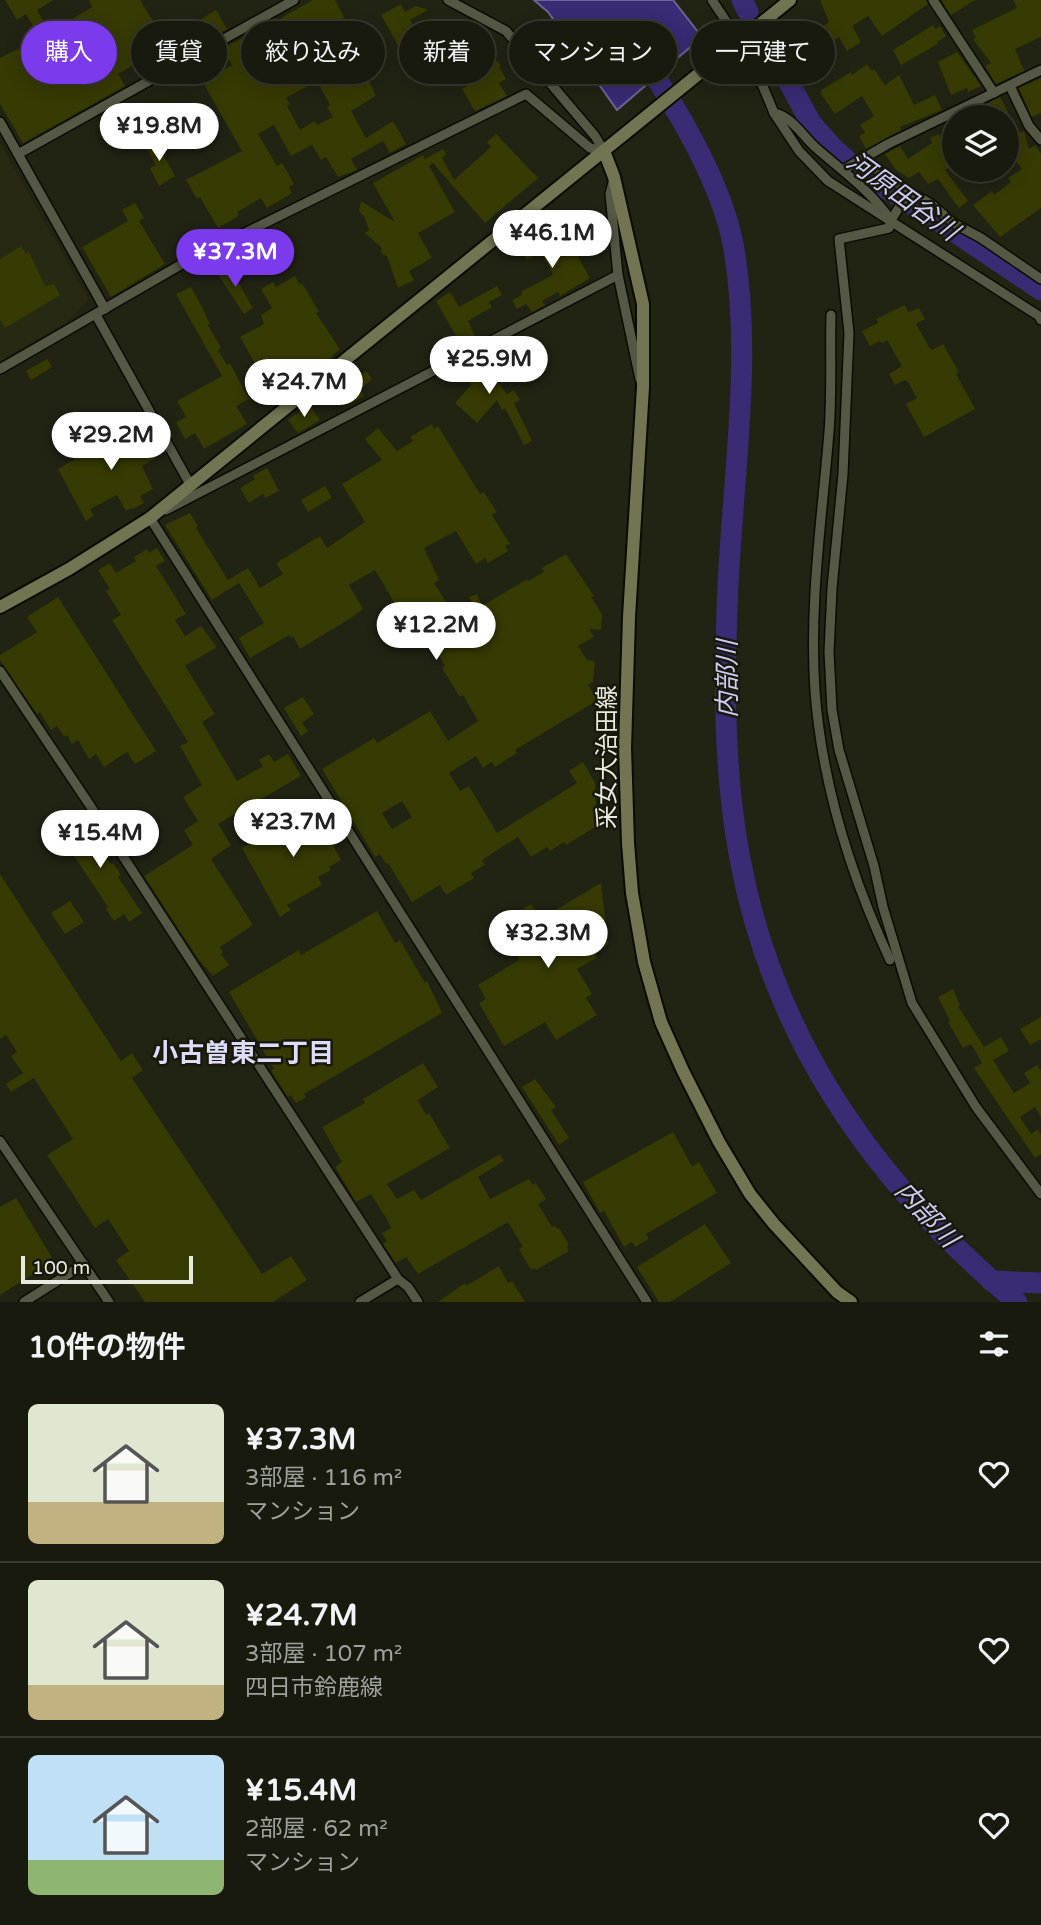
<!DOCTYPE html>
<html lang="ja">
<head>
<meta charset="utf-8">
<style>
	body { margin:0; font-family:"Varela Round","Noto Sans JP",sans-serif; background:#222317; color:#f1f3f6; height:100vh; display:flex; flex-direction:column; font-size:26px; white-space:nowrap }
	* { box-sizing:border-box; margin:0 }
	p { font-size:23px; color:#9fa19e }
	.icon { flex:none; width:38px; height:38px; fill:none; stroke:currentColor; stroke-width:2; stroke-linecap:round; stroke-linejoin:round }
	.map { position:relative; height:1302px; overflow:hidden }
	.details { display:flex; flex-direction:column; background:#191a0e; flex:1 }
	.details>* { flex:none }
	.banner { position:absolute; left:21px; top:21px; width:999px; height:63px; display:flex; gap:14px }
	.fabs { position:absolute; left:942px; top:105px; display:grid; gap:14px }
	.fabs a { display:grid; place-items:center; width:77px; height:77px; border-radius:50%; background:#191a0e; box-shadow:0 4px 18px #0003,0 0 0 2px #37382e; font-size:35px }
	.scale { position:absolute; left:21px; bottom:18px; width:172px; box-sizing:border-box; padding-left:7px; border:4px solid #e8e9df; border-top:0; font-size:19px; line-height:24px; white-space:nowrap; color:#e8e9df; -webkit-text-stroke:5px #18190a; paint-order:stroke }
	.price { position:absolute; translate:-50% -60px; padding:0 16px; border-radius:24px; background:#fff; color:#222; font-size:23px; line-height:46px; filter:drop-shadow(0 2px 4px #0008) }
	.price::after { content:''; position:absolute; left:50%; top:42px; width:21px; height:16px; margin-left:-10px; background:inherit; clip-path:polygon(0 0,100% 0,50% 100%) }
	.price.current { background:#7c3aed; color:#fff }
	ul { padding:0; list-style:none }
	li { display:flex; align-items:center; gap:21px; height:175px; padding:0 28px }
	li+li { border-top:2px solid #37382e }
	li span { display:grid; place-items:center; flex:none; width:196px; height:140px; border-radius:10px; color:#555 }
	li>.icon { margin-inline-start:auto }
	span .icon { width:84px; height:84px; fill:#fffc; stroke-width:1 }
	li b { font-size:30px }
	h2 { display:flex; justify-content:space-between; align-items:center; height:84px; padding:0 28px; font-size:30px }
	.chip { padding:0 24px; border-radius:32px; background:#191a0e; box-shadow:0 4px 18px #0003,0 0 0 2px #37382e; font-size:24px; line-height:63px }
	.chip.current { background:#7c3aed; color:#fff }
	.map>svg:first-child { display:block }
	.built { fill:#272912 }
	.water { fill:#392b74; stroke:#6e6494; stroke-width:2 }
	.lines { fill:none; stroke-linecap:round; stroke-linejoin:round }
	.river { stroke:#392b74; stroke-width:21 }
	.building { fill:#373a02; fill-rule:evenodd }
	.minor-casing { stroke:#0b0c01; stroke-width:12 }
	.secondary-casing { stroke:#0b0c01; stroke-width:16 }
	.minor { stroke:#565846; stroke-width:9 }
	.secondary { stroke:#727552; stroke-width:12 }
	.labels { text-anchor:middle; stroke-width:5; stroke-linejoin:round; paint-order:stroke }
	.street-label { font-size:24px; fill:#e8e9df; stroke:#18190a }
	.water-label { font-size:26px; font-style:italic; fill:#cdcbf7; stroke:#18190a }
	.neighbourhood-label { font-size:26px; font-weight:bold; fill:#dddcfa; stroke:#18190a }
</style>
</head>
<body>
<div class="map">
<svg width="1041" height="1302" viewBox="0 0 1041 1302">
	<rect width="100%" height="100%" fill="#212313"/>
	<polygon class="built" points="0,143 89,300 66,323 0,361"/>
	<polygon class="water" points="534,0 673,0 702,37 617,110 548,12"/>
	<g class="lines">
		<g class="river">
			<polyline points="742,0 748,12"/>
			<polyline points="767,42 811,123 832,147 861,173 931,216 1041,290"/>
			<path d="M640,54C676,106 721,182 733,244C753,352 733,476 728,586C724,676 723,769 740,859C774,1041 876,1185 1017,1302"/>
			<polyline points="991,1281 1041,1283"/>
		</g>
	</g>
	<g class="building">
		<polygon points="5,0 53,0 37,10 50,32 92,7 89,0 140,0 165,40 216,10 227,29 164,64 155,53 118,74 125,86 23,143 0,104 0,58 40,38 26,14 17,20"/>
		<path d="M313,0H335L371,69L365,72L376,96L351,111L366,138L393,121L406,144L390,153L383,141L351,159L357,170L338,177L326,157L321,160L312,145L291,156L274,125L258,134L277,166L282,163L294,184L289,187L292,193L267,208L261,198L237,212L239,216L218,228L200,197L197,199L186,180L242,151L193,65L203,59L214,76L232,65L222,48L250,35L272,72L302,55L281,18ZM317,81L330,105L327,107L333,117L317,125L315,121L300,130L287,106L290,104L286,98Z"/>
		<polygon points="820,0 926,0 928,4 882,36 868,16 852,26 861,42 847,51 839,37 832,41 830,38 826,40 819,29 829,22"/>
		<polygon points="941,0 975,0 951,15"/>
		<polygon points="1013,0 1041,0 1041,37 1015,49 1024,70 1032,67 996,84 985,66 991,63 973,39 976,38 972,30 1017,8"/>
		<polygon points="401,4 405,12 416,6 428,10 410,20 420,40 404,49 402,46 399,47 381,15"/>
		<polygon points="933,25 935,29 940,26 946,36 937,42 938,44 901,65 893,50"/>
		<polygon points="957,52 981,86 968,92 967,88 951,95 938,62"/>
		<polygon points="487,53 501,65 499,67 506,79 499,83 507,96 475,111 462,89 489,73 480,57"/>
		<polygon points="867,64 872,71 874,69 885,85 899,75 914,105 935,95 942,110 900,127 901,130 866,149 859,136 865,133 860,125 874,116 862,96 835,114 821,94 821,90 851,72 852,75"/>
		<polygon points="1041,78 1041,113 1032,117 1019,88"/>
		<polygon points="1000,97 1019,133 1024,131 1029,149 1035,145 1041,154 1041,208 1000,237 973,205 992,191 994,195 1011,182 1008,178 1022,169 1012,156 1006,135 1006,117 959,117"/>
		<polygon points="132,108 139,121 120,132 113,119"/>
		<polygon points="496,134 538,178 485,223 433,163 429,166 455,212 418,233 432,258 409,271 414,280 398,288 387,256 382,254 381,247 365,233 369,230 364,216 359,211 361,201 395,222 373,183 423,155 425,159 443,149 446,154 442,158 454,180 491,147 487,142"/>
		<polygon points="939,134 944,146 951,143 954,148 954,166 945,170 968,201 959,208 938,179 928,184 919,172 909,178 896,170 885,154 900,146 908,159 932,143 930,138"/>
		<polygon points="154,138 175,176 159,186 150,168 156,165 143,143"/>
		<polygon points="135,203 144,218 139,221 165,264 111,297 82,247 128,221 122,210"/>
		<polygon points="538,231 546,242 564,232 590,278 560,296 558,292 542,301 545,305 532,312 526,304 517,309 512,300 522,295 522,291 553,275 541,251 527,260 517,244"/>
		<polygon points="21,246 26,254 29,252 45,286 54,284 60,295 5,328 0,319 0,259"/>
		<polygon points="229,266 253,308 244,314 217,273"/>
		<polygon points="295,276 300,285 302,283 319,312 316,313 340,349 325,363 286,391 288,394 276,401 240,337 264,324 261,315 272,308 261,289 273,282 276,287"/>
		<polygon points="497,286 502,295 489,302 492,307 468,321 477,340 463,348 436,301 450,292 459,307"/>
		<polygon points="191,287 203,309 210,324 208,325 221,348 218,350 227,365 230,363 249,399 236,406 247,424 204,449 195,433 185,439 176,422 186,417 177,401 222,376 176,294"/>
		<polygon points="905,305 908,312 919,308 925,319 916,324 929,347 932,350 943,344 959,372 956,374 975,409 924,437 906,404 917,398 908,382 905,380 895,385 889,374 902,366 887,340 882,343 880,341 870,346 862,331 878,323 876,319"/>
		<polygon points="47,359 52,367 31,380 26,371"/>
		<polygon points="478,359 485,367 496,361 501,371 493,375 495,379 507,394 514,390 520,400 514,403 532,441 524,445 505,408 502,410 497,400 477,423 455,403 471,385 462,367"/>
		<polygon points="366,371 372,379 361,389 364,396 349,405 338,385 354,374 357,379"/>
		<polygon points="309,405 320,420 298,433 288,420"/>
		<polygon points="139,423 156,458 142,466 153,489 140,496 144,503 133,509 132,508 126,511 117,495 90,509 94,516 86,521 58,469"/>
		<path d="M432,424L434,429L438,426L480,494L484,492L497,512L492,515L510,544L505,546L508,551L488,563L485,558L476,564L456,531L424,548L439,580L434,583L448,605L432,614L442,630L474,610L469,597L477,594L482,606L527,579L528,581L544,572L542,568L566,554L594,596L591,597L602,614L601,630L589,629L594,637L578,646L587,660L595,661L593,682L588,685L598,700L515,750L517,753L495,767L492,762L483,768L476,756L449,773L460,791L469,786L497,833L577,783L569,771L583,762L595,783L597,826L566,845L564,842L550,851L547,847L531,857L518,837L482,860L485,865L471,873L474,878L446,895L440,885L412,902L388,863L386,864L380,854L375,857L322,769L374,738L377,743L430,711L448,741L478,721L463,695L460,697L442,668L445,666L422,628L413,634L375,570L349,585L363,609L351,618L300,649L293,636L291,638L289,635L250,658L239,638L264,623L239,583L212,600L165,525L190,513L198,526L196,528L228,580L248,568L260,588L283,574L276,563L320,536L327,548L365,522L342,484L382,460L365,439L378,428L397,451L413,441L410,437ZM402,801L412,817L392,829L382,813Z"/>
		<polygon points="267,468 279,491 265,498 263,494 249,503 240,488 255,479 253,476"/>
		<polygon points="325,486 332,498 308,512 301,500"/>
		<polygon points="157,548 165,561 156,566 186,614 175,620 185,636 201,626 217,647 185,666 215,714 202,722 237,781 263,766 259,760 269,754 274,762 288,754 301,776 218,824 231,845 211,859 253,925 220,947 223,952 221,954 229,965 213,976 199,960 144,876 193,845 184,830 198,821 183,797 202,785 180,746 188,742 112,620 121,615 106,591 110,589 98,570 110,563 116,573 136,561 134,557 147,549 149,553"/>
		<polygon points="58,597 156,751 135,764 127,752 104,767 96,754 89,759 78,740 72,744 67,735 64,737 57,726 51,730 40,712 37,714 0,660 0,655 37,632 27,617"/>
		<polygon points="303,697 314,714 302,723 308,731 301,736 284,708"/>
		<polygon points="322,811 332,828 326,832 341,860 329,867 331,870 318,877 322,885 287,905 291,910 280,917 242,848 301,813 305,819"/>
		<polygon points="80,814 111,865 113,863 119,872 120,875 118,877 142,913 129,922 124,914 114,921 105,908 108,907 62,838 69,833 64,825"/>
		<polygon points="0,874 121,1061 132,1053 143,1070 132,1078 262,1274 291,1256 307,1280 273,1302 145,1302 116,1260 129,1251 108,1219 95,1228 47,1155 73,1139 34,1078 11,1092 6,1084 23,1073 11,1056 17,1052 6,1035 0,1039"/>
		<polygon points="601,883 608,944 594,953 597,958 577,969 592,994 586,998 597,1015 556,1040 545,1022 504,1046 479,1003 486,999 478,985 519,960 509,937 518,933 509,918 531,904 540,919"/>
		<polygon points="70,901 84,922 65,934 51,913"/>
		<polygon points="377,911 395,943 400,940 425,983 427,981 442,1013 304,1094 306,1097 296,1103 291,1095 288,1097 278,1082 271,1070 274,1069 229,992 299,950 301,955"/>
		<polygon points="953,989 960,1005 958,1006 984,1047 1001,1037 1009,1051 993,1060 1014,1093 1030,1083 1024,1073 1037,1065 1041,1071 1041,1117 1035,1107 1020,1117 1031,1134 1038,1129 1041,1135 1041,1154 1035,1158 974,1068 982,1063 971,1044 963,1048 948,1022 950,1021 938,997"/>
		<polygon points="1041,1017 1041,1039 1030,1045 1020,1029"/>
		<polygon points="423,1063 438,1087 418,1100 426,1115 429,1113 450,1148 387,1184 397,1199 414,1190 421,1200 500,1154 504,1161 478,1177 490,1199 529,1179 533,1185 536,1183 546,1199 538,1204 552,1227 555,1226 557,1229 559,1228 569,1245 567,1247 569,1251 536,1270 535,1268 531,1270 519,1249 523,1247 508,1222 418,1274 406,1257 396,1263 383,1244 387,1241 382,1233 391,1228 388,1221 371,1194 356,1202 335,1167 342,1162 322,1127 365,1103 363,1099"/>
		<polygon points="535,1079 556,1107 551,1110 569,1138 559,1145 522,1087"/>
		<polygon points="673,1132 692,1166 699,1162 717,1193 646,1234 649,1239 635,1247 632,1242 624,1247 604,1211 600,1213 583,1182"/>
		<polygon points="16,1198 54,1261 0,1295 0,1207"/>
		<polygon points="705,1224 731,1263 670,1302 659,1302 637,1267"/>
		<polygon points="499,1266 508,1283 512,1281 525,1302 438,1302 465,1283 466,1286"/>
	</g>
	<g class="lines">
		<defs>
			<g id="minor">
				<polyline points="448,0 506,31 595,136 604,151"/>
				<polyline points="712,0 752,60 774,113 799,151 828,181 1039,316 1041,320"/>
				<polyline points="933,0 994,93"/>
				<polyline points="1010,86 1029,126 1041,140"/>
				<path d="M774,113C791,116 803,136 815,147C841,170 870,190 890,219"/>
				<polyline points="0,122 105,309"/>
				<polyline points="18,154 294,0"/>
				<polyline points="861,159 909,192"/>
				<polyline points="843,170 888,144 1041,70"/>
				<polyline points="614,179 610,194 618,275 640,379"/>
				<polyline points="1041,279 981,238 953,223 931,204 909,192 891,220 889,228 839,239 849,333 843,474 832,588 829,652 832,710 839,750 874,866 883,907 912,1003 976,1107 1041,1194"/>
				<polyline points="96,315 191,486"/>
				<path d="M831,315C830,354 832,393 829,432C822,518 809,604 815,691C822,784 851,876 890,960"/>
				<polyline points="0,369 182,264 526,94 590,148 604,151"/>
				<polyline points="166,510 618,275"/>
				<polyline points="154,516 150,518 647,1302"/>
				<polyline points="0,671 89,804 398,1279 408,1287 418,1302"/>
				<polyline points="0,1141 109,1302"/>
				<polyline points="24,1302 84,1264"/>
				<polyline points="360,1302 398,1279"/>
			</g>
			<g id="secondary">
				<polyline points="604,151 614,177 643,304 643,387 629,617 625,748 628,843 632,893 644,962 661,1022 683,1071 719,1142 750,1194 774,1224 837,1292 851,1302"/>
				<polyline points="0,607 69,569 150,518 790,0"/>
			</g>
		</defs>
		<use href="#minor" class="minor-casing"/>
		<use href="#secondary" class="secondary-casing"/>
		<use href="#minor" class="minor"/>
		<use href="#secondary" class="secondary"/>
	</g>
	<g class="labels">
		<g class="street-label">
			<text transform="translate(607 757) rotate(-90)" y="8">采女大治田線</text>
		</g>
		<g class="water-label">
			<text transform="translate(903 196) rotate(36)" y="9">河原田谷川</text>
			<text transform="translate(727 679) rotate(-90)" y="9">内部川</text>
			<text transform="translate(927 1214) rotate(47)" y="9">内部川</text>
		</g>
		<g class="neighbourhood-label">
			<text x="243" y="1062">小古曽東二丁目</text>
		</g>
	</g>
</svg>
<div class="fabs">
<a><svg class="icon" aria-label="layers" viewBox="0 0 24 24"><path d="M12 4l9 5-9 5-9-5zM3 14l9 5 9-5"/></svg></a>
</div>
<div class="scale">100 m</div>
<b class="price" style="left:159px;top:163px">¥19.8M</b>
<b class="price" style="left:552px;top:270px">¥46.1M</b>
<b class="price current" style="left:235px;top:289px">¥37.3M</b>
<b class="price" style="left:489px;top:396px">¥25.9M</b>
<b class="price" style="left:304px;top:419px">¥24.7M</b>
<b class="price" style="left:111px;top:472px">¥29.2M</b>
<b class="price" style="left:436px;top:662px">¥12.2M</b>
<b class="price" style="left:293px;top:859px">¥23.7M</b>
<b class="price" style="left:100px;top:870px">¥15.4M</b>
<b class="price" style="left:548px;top:970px">¥32.3M</b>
<div class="banner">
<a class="chip current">購入</a>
<a class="chip">賃貸</a>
<a class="chip">絞り込み</a>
<a class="chip">新着</a>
<a class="chip">マンション</a>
<a class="chip">一戸建て</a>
</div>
</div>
<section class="details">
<h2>10件の物件<svg class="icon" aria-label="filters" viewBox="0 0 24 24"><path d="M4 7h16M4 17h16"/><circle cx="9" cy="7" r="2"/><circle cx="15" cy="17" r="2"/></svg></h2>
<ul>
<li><span style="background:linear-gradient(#dfe7d0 70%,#c2b280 0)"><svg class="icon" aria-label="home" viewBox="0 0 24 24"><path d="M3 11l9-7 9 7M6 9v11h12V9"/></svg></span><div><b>¥37.3M</b><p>3部屋 · 116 m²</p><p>マンション</p></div><svg class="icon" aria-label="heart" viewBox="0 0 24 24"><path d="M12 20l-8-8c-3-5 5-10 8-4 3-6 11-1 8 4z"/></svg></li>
<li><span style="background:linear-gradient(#dfe7d0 75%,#c2b280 0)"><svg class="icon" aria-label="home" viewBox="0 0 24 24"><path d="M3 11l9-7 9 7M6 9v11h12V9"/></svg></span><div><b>¥24.7M</b><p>3部屋 · 107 m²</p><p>四日市鈴鹿線</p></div><svg class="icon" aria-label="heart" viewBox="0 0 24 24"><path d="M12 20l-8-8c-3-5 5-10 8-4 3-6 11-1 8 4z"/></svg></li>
<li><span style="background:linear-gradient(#bfe0f5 75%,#8fb573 0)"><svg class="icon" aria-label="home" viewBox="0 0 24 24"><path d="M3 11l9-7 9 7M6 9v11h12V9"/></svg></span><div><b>¥15.4M</b><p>2部屋 · 62 m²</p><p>マンション</p></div><svg class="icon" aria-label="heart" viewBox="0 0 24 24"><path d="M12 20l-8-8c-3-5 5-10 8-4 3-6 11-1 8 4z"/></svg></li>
</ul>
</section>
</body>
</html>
